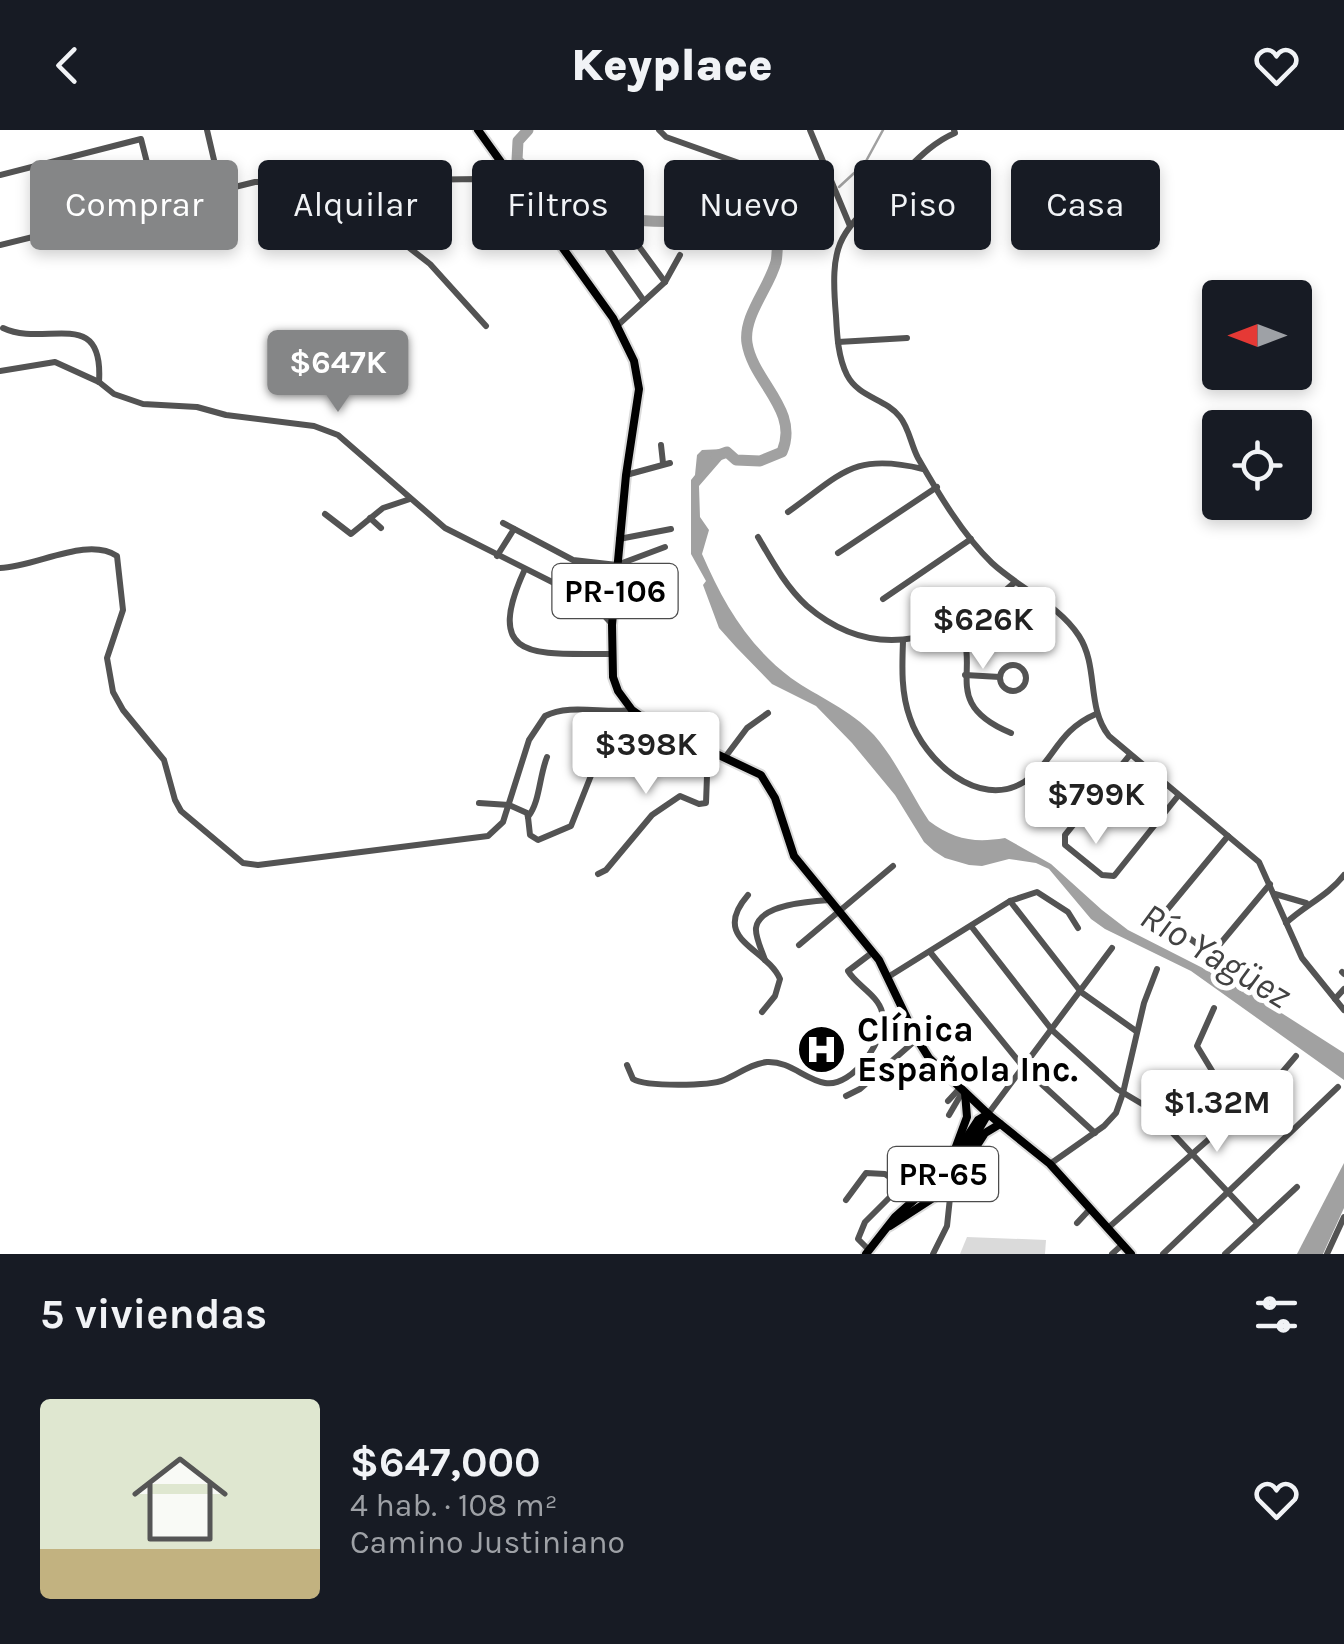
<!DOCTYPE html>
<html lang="es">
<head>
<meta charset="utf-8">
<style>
	body { margin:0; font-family:Karla,sans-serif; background:#242831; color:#f1f3f6; height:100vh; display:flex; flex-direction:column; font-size:38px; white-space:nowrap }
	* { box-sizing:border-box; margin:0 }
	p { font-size:32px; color:#9ea1a6 }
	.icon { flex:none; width:55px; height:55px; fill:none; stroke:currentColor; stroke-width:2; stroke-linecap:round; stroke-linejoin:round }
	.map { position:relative; height:1124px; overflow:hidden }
	.sheet { display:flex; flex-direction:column; background:#171b24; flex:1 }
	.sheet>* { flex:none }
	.top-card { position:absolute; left:30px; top:30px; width:1285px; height:90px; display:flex; gap:20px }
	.needle { width:65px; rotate:270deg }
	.buttons { position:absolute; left:1202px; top:150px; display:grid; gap:20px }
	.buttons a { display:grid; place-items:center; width:110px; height:110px; border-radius:10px; background:#171b24; box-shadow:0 5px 15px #0003; font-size:50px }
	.price { position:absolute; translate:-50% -85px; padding:0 22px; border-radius:10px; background:#fff; color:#222; font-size:32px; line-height:65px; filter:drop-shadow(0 2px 5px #0008) }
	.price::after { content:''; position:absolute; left:50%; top:60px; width:30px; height:22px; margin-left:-15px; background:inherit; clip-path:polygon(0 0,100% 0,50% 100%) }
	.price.current { background:#858687; color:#fff }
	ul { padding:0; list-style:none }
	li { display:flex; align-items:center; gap:30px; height:250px; padding:0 40px }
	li+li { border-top:2px solid #363941 }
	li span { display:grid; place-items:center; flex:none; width:280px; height:200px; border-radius:10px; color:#555 }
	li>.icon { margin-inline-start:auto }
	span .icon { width:120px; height:120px; fill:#fffc; stroke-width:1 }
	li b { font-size:42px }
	h2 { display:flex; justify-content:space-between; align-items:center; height:120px; padding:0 40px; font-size:42px }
	.chip { padding:0 35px; border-radius:10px; background:#171b24; box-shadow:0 5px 15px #0003; font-size:35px; line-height:90px }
	.chip.current { background:#858687; color:#fff }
	header { display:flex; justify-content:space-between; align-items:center; height:130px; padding:0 40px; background:#171b24; font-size:45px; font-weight:800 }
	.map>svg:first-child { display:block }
	.grass { fill:#dadada }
	.water { fill:#a1a1a1 }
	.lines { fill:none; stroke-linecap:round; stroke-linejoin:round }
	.stream { stroke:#a1a1a1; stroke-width:2.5 }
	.river { stroke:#a1a1a1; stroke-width:11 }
	.major-casing { stroke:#dbdbdb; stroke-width:12 }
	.minor { stroke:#535353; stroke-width:6 }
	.major { stroke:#000; stroke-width:8 }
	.labels { text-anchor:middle; stroke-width:10; stroke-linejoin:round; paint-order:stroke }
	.shield { fill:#fff; stroke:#4c4c4c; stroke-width:2.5 }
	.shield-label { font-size:32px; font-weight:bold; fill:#000 }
	.poi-label { font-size:35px; font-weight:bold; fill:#000; stroke:#fff; text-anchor:start }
	.water-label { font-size:38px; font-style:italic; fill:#424242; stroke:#fff }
</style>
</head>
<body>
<header><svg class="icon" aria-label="back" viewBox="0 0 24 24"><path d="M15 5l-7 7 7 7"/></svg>Keyplace<svg class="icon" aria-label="heart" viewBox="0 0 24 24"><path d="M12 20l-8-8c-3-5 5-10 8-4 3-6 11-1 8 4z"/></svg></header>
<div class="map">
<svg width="1344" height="1124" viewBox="0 0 1344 1124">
	<rect width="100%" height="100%" fill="#fff"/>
	<polygon class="grass" points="967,1107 1046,1110 1045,1124 960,1124"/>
	<g class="water">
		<path d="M724,319L725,326L699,356L700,387L709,400L702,424C723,472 747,515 791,548C818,567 851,580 874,605C896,630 911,664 929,691C954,710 975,713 1005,708L1051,734L1102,780L1128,800L1244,859L1344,923V950L1191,841L1105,799L1091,789L1049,739L1036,733L1009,729L982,736L969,735L945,728L934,721L924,712L895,665L852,613L816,576L772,554L736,517L719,498L703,455L706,451L691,424V350L695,345L697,325L702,320Z"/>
		<polygon points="1344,1033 1344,1078 1323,1124 1297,1124"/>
	</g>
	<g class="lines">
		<g class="stream">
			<polyline points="839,57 865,33 883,0"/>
			<polyline points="778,100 831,61"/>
		</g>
		<path class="river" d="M528,0L518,11L517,30C591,107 663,92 760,87L769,90L778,100C777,110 778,122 776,132C769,158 743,186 747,213C753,252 800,280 782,322L760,331L736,330L727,322L716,326"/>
		<defs>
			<g id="major">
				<polyline points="478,0 613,188 634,231 639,259 626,345 612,495 613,547 618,561 632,580 649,592 761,645 775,668 794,726 879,830 917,909 929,928 988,984 1050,1034 1131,1124"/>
				<polyline points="951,1030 967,987 965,963"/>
				<polyline points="959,1043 985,1003 1000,994"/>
				<polyline points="890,1096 941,1063 988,984"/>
				<polyline points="866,1124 895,1087 942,1045 978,990 988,984"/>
			</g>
		</defs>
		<use href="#major" class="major-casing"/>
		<g class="minor">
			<polyline points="207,0 221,60"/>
			<polyline points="659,0 666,7 784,49 795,49 824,38"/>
			<polyline points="810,0 850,96"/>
			<path d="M954,0L955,3C931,13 914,33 896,50C841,104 829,105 836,186C837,205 838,227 847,245C859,268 885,268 900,287C909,298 911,315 918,328C938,363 963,405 992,433C1019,458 1059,475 1079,506C1099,537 1086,577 1109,606L1259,732L1302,828L1344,880"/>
			<polyline points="0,45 141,9 158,76"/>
			<polyline points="368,50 370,71 380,95 430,134 486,196"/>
			<polyline points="353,101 375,88"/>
			<polyline points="598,105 644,171"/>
			<polyline points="635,111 665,152"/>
			<path d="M0,115L255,52L481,49C507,57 517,84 543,94"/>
			<polyline points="618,195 665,152 680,125"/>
			<path d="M3,198C45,218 104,175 99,252"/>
			<polyline points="838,212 907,208"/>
			<polyline points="0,241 55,232 99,252 114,264 143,274 197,277 226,285 314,296 338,305 445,398 568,460 594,475 612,494"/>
			<polyline points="661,315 663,333"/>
			<polyline points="626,345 670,333"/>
			<path d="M788,382C842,344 853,322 923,339"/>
			<polyline points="325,384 351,404 383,378 410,369"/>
			<polyline points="370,388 381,398"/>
			<polyline points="503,393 573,430 617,435 665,417"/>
			<path d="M758,407C772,431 786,457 807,476C878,537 954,508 1015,452"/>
			<polyline points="619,409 671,399"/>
			<polyline points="838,423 937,357"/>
			<polyline points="497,426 514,399"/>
			<path d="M0,438C36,437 87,406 117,426L123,480L107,528L113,562L123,580L164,630L175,670L181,681L243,733L258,735L488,706L503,692L529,610L545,586C569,573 605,584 632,580"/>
			<path d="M525,439C481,534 539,523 611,524"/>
			<polyline points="883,469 971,409"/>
			<path d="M956,495C986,534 936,572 1011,603"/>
			<path d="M903,511C902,538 901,563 910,588C924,630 978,680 1024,652C1054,633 1056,601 1096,584"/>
			<circle cx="1013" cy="548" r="13"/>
			<polyline points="965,545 1000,547"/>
			<polyline points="726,626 747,598 768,583"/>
			<polyline points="1129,626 1065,705 1065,715 1102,745 1114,746 1178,666"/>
			<polyline points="479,673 509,675 527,683 528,687"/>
			<polyline points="528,687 530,705 538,710 571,696 594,638"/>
			<path d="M528,687C540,672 539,647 547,627"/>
			<polyline points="1228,706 1166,781 1167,791 1205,820 1215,820 1270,754"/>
			<polyline points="598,744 606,740 652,685 680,666 699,674 706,673 708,619"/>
			<polyline points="1275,764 1306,773"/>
			<path d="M748,765C709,810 767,818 780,849L775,866L762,882"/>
			<polyline points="1010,771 1081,862 1136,901"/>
			<path d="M1286,793C1304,776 1329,765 1344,745"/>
			<polyline points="971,796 1052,900 1117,959 1149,978 1257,1093"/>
			<polyline points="799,815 893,736"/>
			<polyline points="930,822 1024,938 1095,1003"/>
			<path d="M765,830C762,821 755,807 756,798C759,774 813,771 830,770"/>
			<polyline points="1342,842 1344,844"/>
			<polyline points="888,847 1010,771 1037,762 1068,782 1078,798"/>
			<polyline points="1335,869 1344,859"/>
			<path d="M627,935L633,949C646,957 710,956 724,950C739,944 750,934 767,932C790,931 804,949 825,953C853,958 888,907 882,882C878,865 856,855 848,841L873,822"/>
			<polyline points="846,966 860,959 917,909"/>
			<polyline points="948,971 960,958"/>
			<polyline points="988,984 1112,818"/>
			<polyline points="949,985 963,961"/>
			<polyline points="1160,990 1214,944 1197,916 1214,878"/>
			<polyline points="1050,1034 1104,996 1116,983 1123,963 1144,873 1157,839"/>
			<polyline points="846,1070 866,1043 885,1044 897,1052 897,1060 865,1092 858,1109 869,1120"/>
			<polyline points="1077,1093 1090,1079"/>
			<polyline points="1108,1098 1274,952 1296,926"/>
			<polyline points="933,1124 947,1096 952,1049"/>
			<polyline points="1112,1124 1123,1114"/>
			<polyline points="1163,1124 1338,957"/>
			<polyline points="1225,1124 1297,1057"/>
			<polyline points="1327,1124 1344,1087"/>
		</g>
		<use href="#major" class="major"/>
	</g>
	<defs>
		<symbol id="hospital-disc" viewBox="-11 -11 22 22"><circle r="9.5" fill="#000" stroke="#fff"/><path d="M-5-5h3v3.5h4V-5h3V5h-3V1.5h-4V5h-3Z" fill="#fff"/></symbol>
	</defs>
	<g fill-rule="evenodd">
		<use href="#hospital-disc" x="794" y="892" width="55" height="55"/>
	</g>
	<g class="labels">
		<g class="shield">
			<rect x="552.5" y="434" width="125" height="54" rx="8"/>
			<rect x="888" y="1017" width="110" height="54" rx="8"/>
		</g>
		<g class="shield-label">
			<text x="615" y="472">PR-106</text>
			<text x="943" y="1055">PR-65</text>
		</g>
		<g class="poi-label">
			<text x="857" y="911">Clínica<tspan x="857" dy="40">Española Inc.</tspan></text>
		</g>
		<g class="water-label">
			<text transform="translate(1216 825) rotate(31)" y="13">Río Yagüez</text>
		</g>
	</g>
</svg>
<div class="buttons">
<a><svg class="needle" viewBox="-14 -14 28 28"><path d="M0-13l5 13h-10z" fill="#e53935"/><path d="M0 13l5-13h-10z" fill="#9ea1a6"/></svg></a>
<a><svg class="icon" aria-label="locate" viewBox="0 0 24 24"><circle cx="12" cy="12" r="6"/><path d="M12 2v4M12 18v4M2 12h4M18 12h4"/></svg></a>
</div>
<b class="price current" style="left:338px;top:285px">$647K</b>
<b class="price" style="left:983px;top:542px">$626K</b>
<b class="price" style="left:646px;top:667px">$398K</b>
<b class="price" style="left:1096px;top:717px">$799K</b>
<b class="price" style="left:1217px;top:1025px">$1.32M</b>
<div class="top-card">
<a class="chip current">Comprar</a>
<a class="chip">Alquilar</a>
<a class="chip">Filtros</a>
<a class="chip">Nuevo</a>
<a class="chip">Piso</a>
<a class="chip">Casa</a>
</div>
</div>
<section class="sheet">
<h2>5 viviendas<svg class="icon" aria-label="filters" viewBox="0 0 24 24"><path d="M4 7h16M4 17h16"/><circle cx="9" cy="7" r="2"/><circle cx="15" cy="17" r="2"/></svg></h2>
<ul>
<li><span style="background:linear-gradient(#dfe7d0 75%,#c2b280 0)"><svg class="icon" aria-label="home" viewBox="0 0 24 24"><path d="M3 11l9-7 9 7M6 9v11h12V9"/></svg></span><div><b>$647,000</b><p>4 hab. · 108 m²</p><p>Camino Justiniano</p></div><svg class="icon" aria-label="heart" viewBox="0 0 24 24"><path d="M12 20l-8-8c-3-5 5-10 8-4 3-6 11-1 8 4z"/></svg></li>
</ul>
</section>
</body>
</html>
